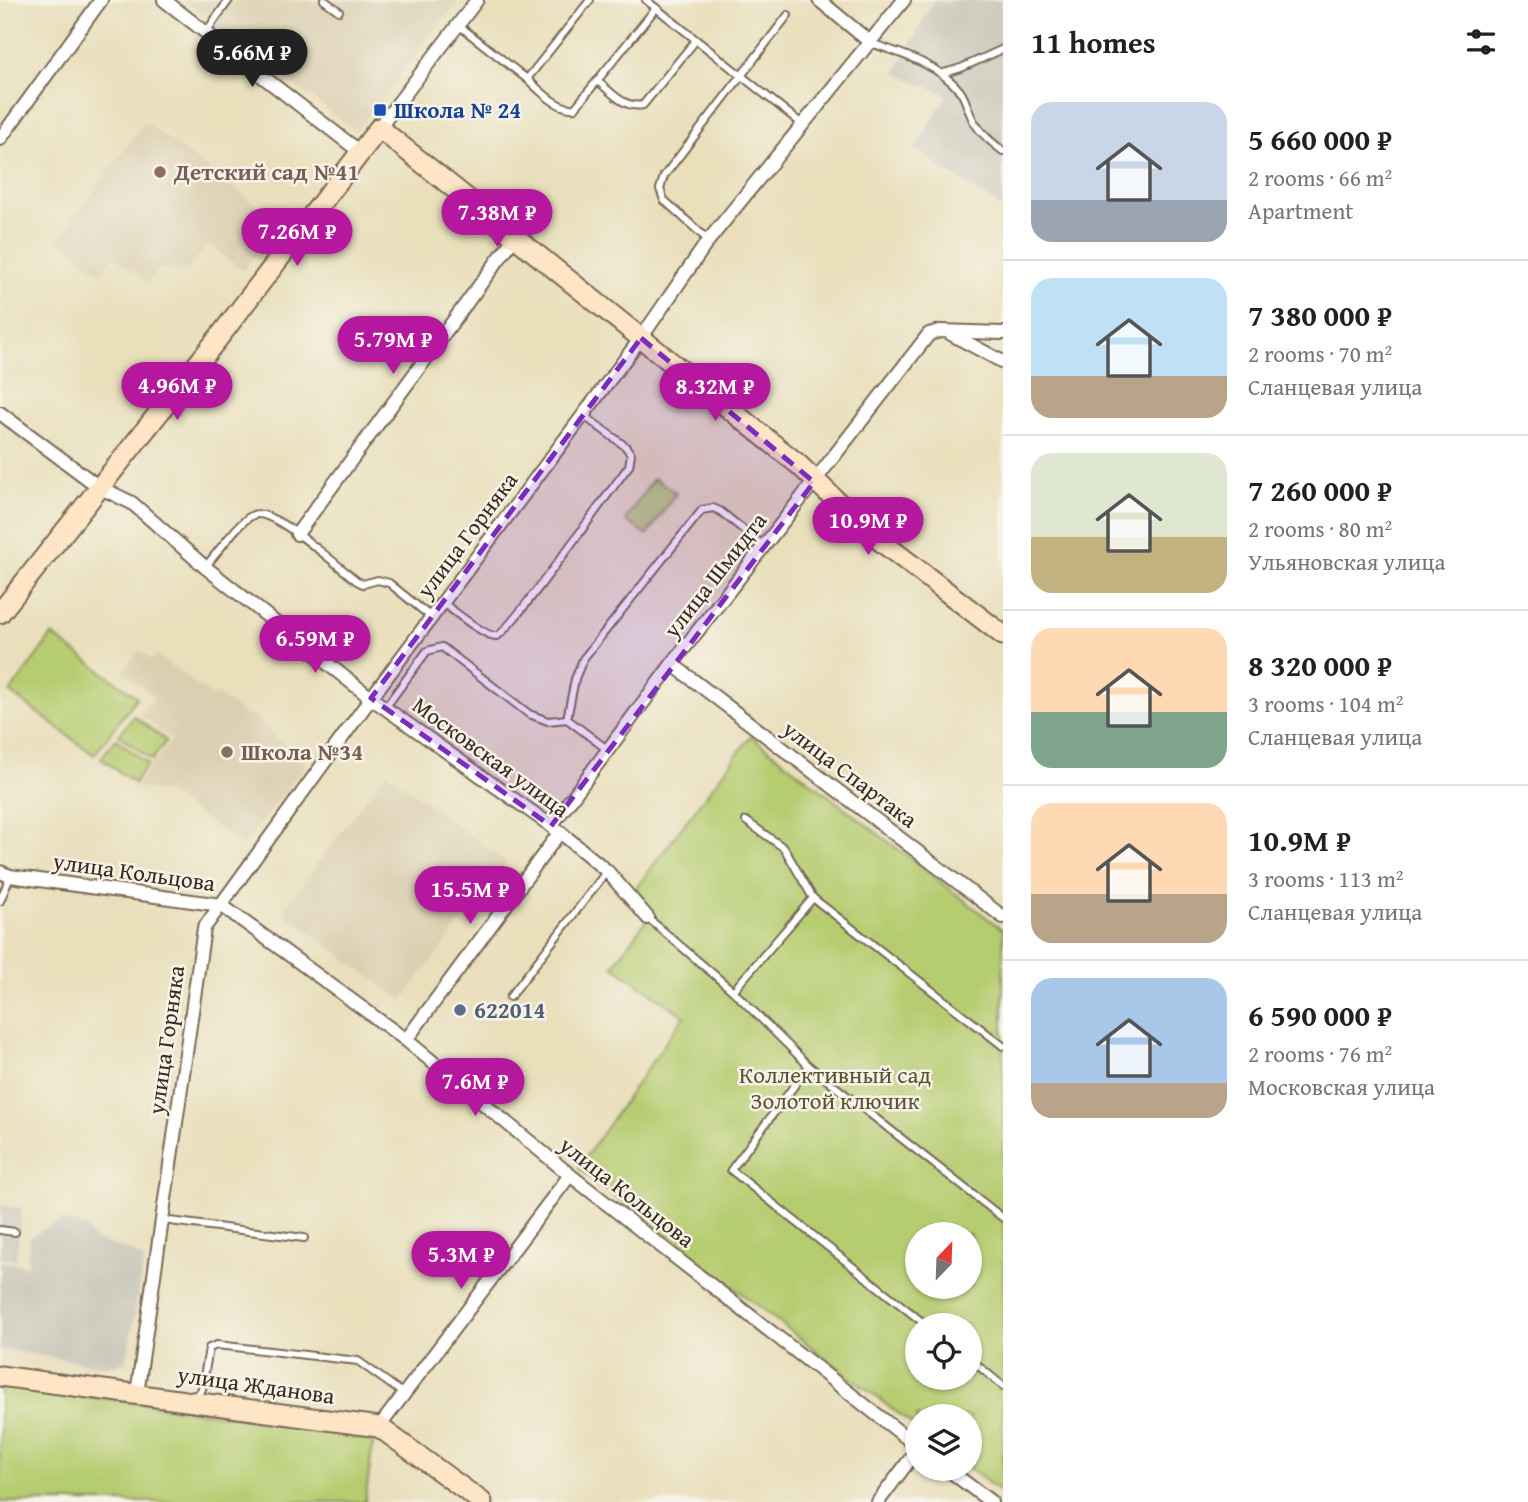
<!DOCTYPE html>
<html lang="en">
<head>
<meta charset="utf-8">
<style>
	body { margin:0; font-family:"Gentium Book Plus",serif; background:#f6f6f6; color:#202124; height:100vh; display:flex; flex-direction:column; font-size:26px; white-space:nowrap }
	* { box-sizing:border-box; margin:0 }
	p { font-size:23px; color:#757577 }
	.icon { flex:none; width:38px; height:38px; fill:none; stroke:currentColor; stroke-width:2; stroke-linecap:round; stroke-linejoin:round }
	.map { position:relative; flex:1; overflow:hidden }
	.side { display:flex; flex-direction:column; background:#fff; width:525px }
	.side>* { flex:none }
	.needle { width:46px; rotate:23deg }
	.controls { position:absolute; left:905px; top:1222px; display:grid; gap:14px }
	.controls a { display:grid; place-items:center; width:77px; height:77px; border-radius:50%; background:#fff; box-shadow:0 2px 5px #0004; font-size:35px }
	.price { position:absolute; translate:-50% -60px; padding:0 16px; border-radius:24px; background:#b5179e; color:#fff; font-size:23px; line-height:46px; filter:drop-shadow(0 2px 4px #0008) }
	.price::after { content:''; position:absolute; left:50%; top:42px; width:21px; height:16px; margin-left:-10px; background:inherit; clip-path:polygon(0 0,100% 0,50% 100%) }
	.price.on { background:#222; color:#fff }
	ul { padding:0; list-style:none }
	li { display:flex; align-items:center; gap:21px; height:175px; padding:0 28px }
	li+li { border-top:2px solid #e0e0e0 }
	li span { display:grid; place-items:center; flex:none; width:196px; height:140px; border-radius:21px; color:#555 }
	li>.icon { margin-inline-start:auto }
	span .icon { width:84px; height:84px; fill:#fffc; stroke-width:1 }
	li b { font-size:30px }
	h2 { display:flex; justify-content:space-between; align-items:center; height:84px; padding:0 28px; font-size:30px }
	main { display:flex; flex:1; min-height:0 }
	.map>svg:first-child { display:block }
	.built { fill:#dbcfb1 }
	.industrial { fill:#c7c4b8 }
	.green { fill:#b6cc70; stroke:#787b47; stroke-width:2; fill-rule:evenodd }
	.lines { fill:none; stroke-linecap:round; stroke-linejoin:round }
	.lane-casing { stroke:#786955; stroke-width:10 }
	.street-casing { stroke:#786955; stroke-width:16 }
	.secondary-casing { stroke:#786955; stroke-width:23 }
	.lane { stroke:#fff; stroke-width:6 }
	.street { stroke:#fff; stroke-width:12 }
	.secondary { stroke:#fde5c5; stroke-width:19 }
	.marked { fill:#7b2cbf; fill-opacity:0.2; stroke:#7b2cbf; stroke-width:5; stroke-dasharray:14 9; stroke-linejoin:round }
	.transit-dot { fill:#1a4fb4; stroke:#f7f3e8; stroke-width:2.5 }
	.education-dot { fill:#8d6e63; stroke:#f7f3e8; stroke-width:2.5 }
	.service-dot { fill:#5c6f8a; stroke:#f7f3e8; stroke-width:2.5 }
	.labels { text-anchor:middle; stroke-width:5; stroke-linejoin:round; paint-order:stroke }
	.transit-label { font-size:23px; font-weight:bold; fill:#164399; stroke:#f7f3e8; text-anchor:start }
	.education-label { font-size:23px; font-weight:bold; fill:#785e54; stroke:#f7f3e8; text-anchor:start }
	.street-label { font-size:23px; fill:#3b2a1e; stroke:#f7f3e8 }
	.service-label { font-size:23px; font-weight:bold; fill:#4e5e75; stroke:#f7f3e8; text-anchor:start }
	.park-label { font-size:23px; fill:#5a5232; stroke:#f7f3e8 }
</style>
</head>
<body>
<main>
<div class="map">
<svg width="1003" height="1502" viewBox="0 0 1003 1502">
	<rect width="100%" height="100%" fill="#f7f3e8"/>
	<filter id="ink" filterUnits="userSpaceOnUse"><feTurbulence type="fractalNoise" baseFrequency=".0143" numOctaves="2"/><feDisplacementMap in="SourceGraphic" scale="14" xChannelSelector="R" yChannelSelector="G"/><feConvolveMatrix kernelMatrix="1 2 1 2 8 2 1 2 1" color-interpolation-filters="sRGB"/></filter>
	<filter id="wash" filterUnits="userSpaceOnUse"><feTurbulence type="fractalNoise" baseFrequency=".00686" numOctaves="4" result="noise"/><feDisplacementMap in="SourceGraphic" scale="28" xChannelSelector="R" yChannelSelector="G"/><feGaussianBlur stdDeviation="1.57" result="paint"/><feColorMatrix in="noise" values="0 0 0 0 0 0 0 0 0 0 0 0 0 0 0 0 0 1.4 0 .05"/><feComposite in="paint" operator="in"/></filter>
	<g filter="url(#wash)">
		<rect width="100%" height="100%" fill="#e9dfbb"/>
		<g class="built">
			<polygon points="182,0 459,0 356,132"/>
			<polygon points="145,122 279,222 243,271 208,244 187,271 159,269 148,283 114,256 100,273 58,239"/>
			<polygon points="139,650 151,660 156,654 213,697 217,694 247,717 251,714 306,764 243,846 167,793 134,787 172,740 140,715 154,697 123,671"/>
			<polygon points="386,772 506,862 402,1001 282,911"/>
		</g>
		<g class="industrial">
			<polygon points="934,0 948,3 950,0 1003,0 1003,209 914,149 948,95 895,73"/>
			<polygon points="0,1205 22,1208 16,1260 0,1258"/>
			<polygon points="61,1220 86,1227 93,1239 132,1251 144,1260 126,1363 106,1366 0,1349 0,1261 27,1266 30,1237"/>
		</g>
		<g class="green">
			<polygon points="654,478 676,493 647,535 625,520"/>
			<polygon points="52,635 137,697 94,755 10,692"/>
			<polygon points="134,716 166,741 152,760 119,735"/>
			<path d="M751,736L1003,930V1494L969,1468L970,1416H917V1428L578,1168L684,1016L613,966L652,912L630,896ZM917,1234H970V1286H917ZM917,1325H970V1377H917Z"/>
			<polygon points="116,739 148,764 134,783 101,758"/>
			<polygon points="0,1384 374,1436 365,1502 0,1502"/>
		</g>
	</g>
	<g filter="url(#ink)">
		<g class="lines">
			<defs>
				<g id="lane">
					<polyline points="324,0 339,11"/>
					<polyline points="646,0 802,124"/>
					<polyline points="457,24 527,79 590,0"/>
					<polyline points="206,32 229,0"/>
					<path d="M871,43C902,54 938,64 960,91C966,99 968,111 973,120C980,133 991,142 1003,151"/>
					<polyline points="944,73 961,68 1003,49"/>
					<path d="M527,79C540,90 557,110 575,108L656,8"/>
					<path d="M599,82C612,93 625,109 643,105L696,40"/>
					<polyline points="708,240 664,200 660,189 664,176 788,15"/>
					<path d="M205,567C217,554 238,522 253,515C272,506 340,568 357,581L363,584L378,580L389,583L431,617"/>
					<path d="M443,603C453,610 486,638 497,636C509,633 613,486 629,466L631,454L625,446L583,415"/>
					<polyline points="385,708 427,651 442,647 529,714 548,721 567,719 608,750"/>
					<polyline points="567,719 575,679 583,659 702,510 713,508 720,511 764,546"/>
					<polyline points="746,821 784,848 813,898 1003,1046"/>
					<polyline points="0,901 10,877"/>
					<polyline points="648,918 733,991 809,1066 1003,1218"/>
					<polyline points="733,991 813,898"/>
					<polyline points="510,997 607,871"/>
					<polyline points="809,1066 731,1170 926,1325"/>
					<polyline points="162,1220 304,1238"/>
					<polyline points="0,1230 15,1232"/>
					<polyline points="970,1359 1003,1386"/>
					<polyline points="194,1399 202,1389 209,1348 217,1345 358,1361 404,1394"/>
				</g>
				<g id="street">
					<polyline points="164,0 360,152"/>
					<polyline points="819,0 871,43"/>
					<polyline points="379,128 477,0"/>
					<polyline points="0,139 101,0"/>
					<polyline points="951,334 1003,362"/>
					<polyline points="0,413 99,487 132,503 205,567 371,698 560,832 607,871 648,918"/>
					<polyline points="297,534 515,237"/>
					<polyline points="672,664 1003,917"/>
					<polyline points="551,826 672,664 929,334 940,331 1003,333"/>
					<polyline points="0,872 10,876 221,905 406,1040 570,1175 917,1446"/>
					<polyline points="406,1040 560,832"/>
					<polyline points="137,1394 204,928 371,698 641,338 708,241 904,0"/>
					<polyline points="379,1427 570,1175"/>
					<polyline points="946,1468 991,1502"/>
					<polyline points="878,1502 917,1450"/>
				</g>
				<g id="secondary">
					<polyline points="0,613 223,332 379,128 798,464 870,533 1003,635"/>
					<polyline points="0,1376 379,1427 482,1502"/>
				</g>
			</defs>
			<use href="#lane" class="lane-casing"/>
			<use href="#street" class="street-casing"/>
			<use href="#secondary" class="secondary-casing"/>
			<use href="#lane" class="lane"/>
			<use href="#street" class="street"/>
			<use href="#secondary" class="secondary"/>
		</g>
	</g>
	<path class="marked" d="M641,338L814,482L551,826L371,698Z"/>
	<rect class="transit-dot" x="373" y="103" width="14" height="14" rx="3.5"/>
	<g class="education-dot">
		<circle cx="160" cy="172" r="7"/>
		<circle cx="227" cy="752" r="7"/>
	</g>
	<circle class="service-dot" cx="460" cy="1010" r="7"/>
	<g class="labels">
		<g class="transit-label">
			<text x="394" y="118">Школа № 24</text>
		</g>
		<g class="education-label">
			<text x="174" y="180">Детский сад №41</text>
			<text x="241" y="760">Школа №34</text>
		</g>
		<g class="street-label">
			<text transform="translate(467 535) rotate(-53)" y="8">улица Горняка</text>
			<text transform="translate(715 575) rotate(-52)" y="8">улица Шмидта</text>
			<text transform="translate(491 757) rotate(36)" y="8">Московская улица</text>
			<text transform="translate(850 774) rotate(37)" y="8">улица Спартака</text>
			<text transform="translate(134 872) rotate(8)" y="8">улица Кольцова</text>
			<text transform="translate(166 1040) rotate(-82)" y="8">улица Горняка</text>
			<text transform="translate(627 1192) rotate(38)" y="8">улица Кольцова</text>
			<text transform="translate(256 1385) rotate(8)" y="8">улица Жданова</text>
		</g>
		<g class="service-label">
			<text x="474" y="1018">622014</text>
		</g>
		<g class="park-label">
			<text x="835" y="1083">Коллективный сад<tspan x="835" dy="26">Золотой ключик</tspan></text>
		</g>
	</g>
</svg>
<div class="controls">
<a><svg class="needle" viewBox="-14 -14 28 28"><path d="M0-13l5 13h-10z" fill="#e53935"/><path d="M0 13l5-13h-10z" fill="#757577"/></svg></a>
<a><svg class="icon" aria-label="locate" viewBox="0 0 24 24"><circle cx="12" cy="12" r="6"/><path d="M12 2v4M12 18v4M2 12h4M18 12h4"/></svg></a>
<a><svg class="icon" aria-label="layers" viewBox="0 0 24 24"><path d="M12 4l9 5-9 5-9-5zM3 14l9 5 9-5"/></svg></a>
</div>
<b class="price on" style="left:252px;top:89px">5.66M ₽</b>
<b class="price" style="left:497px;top:249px">7.38M ₽</b>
<b class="price" style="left:297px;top:268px">7.26M ₽</b>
<b class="price" style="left:393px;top:376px">5.79M ₽</b>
<b class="price" style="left:177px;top:422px">4.96M ₽</b>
<b class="price" style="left:715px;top:423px">8.32M ₽</b>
<b class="price" style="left:868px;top:557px">10.9M ₽</b>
<b class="price" style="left:315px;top:675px">6.59M ₽</b>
<b class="price" style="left:470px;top:926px">15.5M ₽</b>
<b class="price" style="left:475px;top:1118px">7.6M ₽</b>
<b class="price" style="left:461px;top:1291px">5.3M ₽</b>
</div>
<section class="side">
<h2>11 homes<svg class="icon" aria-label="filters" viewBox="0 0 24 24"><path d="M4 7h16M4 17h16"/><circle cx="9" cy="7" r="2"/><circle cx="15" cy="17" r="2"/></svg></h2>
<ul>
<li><span style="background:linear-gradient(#c9d6e8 70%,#9aa5b1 0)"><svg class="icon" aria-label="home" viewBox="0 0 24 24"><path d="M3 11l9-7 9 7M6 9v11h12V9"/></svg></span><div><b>5 660 000 ₽</b><p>2 rooms · 66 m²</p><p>Apartment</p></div></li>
<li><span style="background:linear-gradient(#bfe0f5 70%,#b9a48a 0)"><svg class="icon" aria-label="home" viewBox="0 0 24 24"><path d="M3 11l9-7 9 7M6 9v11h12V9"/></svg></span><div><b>7 380 000 ₽</b><p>2 rooms · 70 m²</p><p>Сланцевая улица</p></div></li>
<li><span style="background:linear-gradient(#dfe7d0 60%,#c2b280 0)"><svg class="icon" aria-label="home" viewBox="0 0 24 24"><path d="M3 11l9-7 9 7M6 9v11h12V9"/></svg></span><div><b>7 260 000 ₽</b><p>2 rooms · 80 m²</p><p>Ульяновская улица</p></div></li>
<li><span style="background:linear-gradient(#ffd9b3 60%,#7fa58c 0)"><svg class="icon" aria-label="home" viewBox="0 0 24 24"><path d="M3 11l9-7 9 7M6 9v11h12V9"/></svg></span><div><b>8 320 000 ₽</b><p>3 rooms · 104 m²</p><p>Сланцевая улица</p></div></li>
<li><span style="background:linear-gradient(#ffd9b3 65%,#b9a48a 0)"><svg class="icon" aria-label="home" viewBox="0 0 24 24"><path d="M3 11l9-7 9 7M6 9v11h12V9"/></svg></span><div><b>10.9M ₽</b><p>3 rooms · 113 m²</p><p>Сланцевая улица</p></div></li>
<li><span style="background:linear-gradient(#a9c7e8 75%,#b9a48a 0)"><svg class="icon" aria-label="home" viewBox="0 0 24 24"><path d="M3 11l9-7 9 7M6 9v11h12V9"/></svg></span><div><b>6 590 000 ₽</b><p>2 rooms · 76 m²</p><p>Московская улица</p></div></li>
</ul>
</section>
</main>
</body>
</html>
